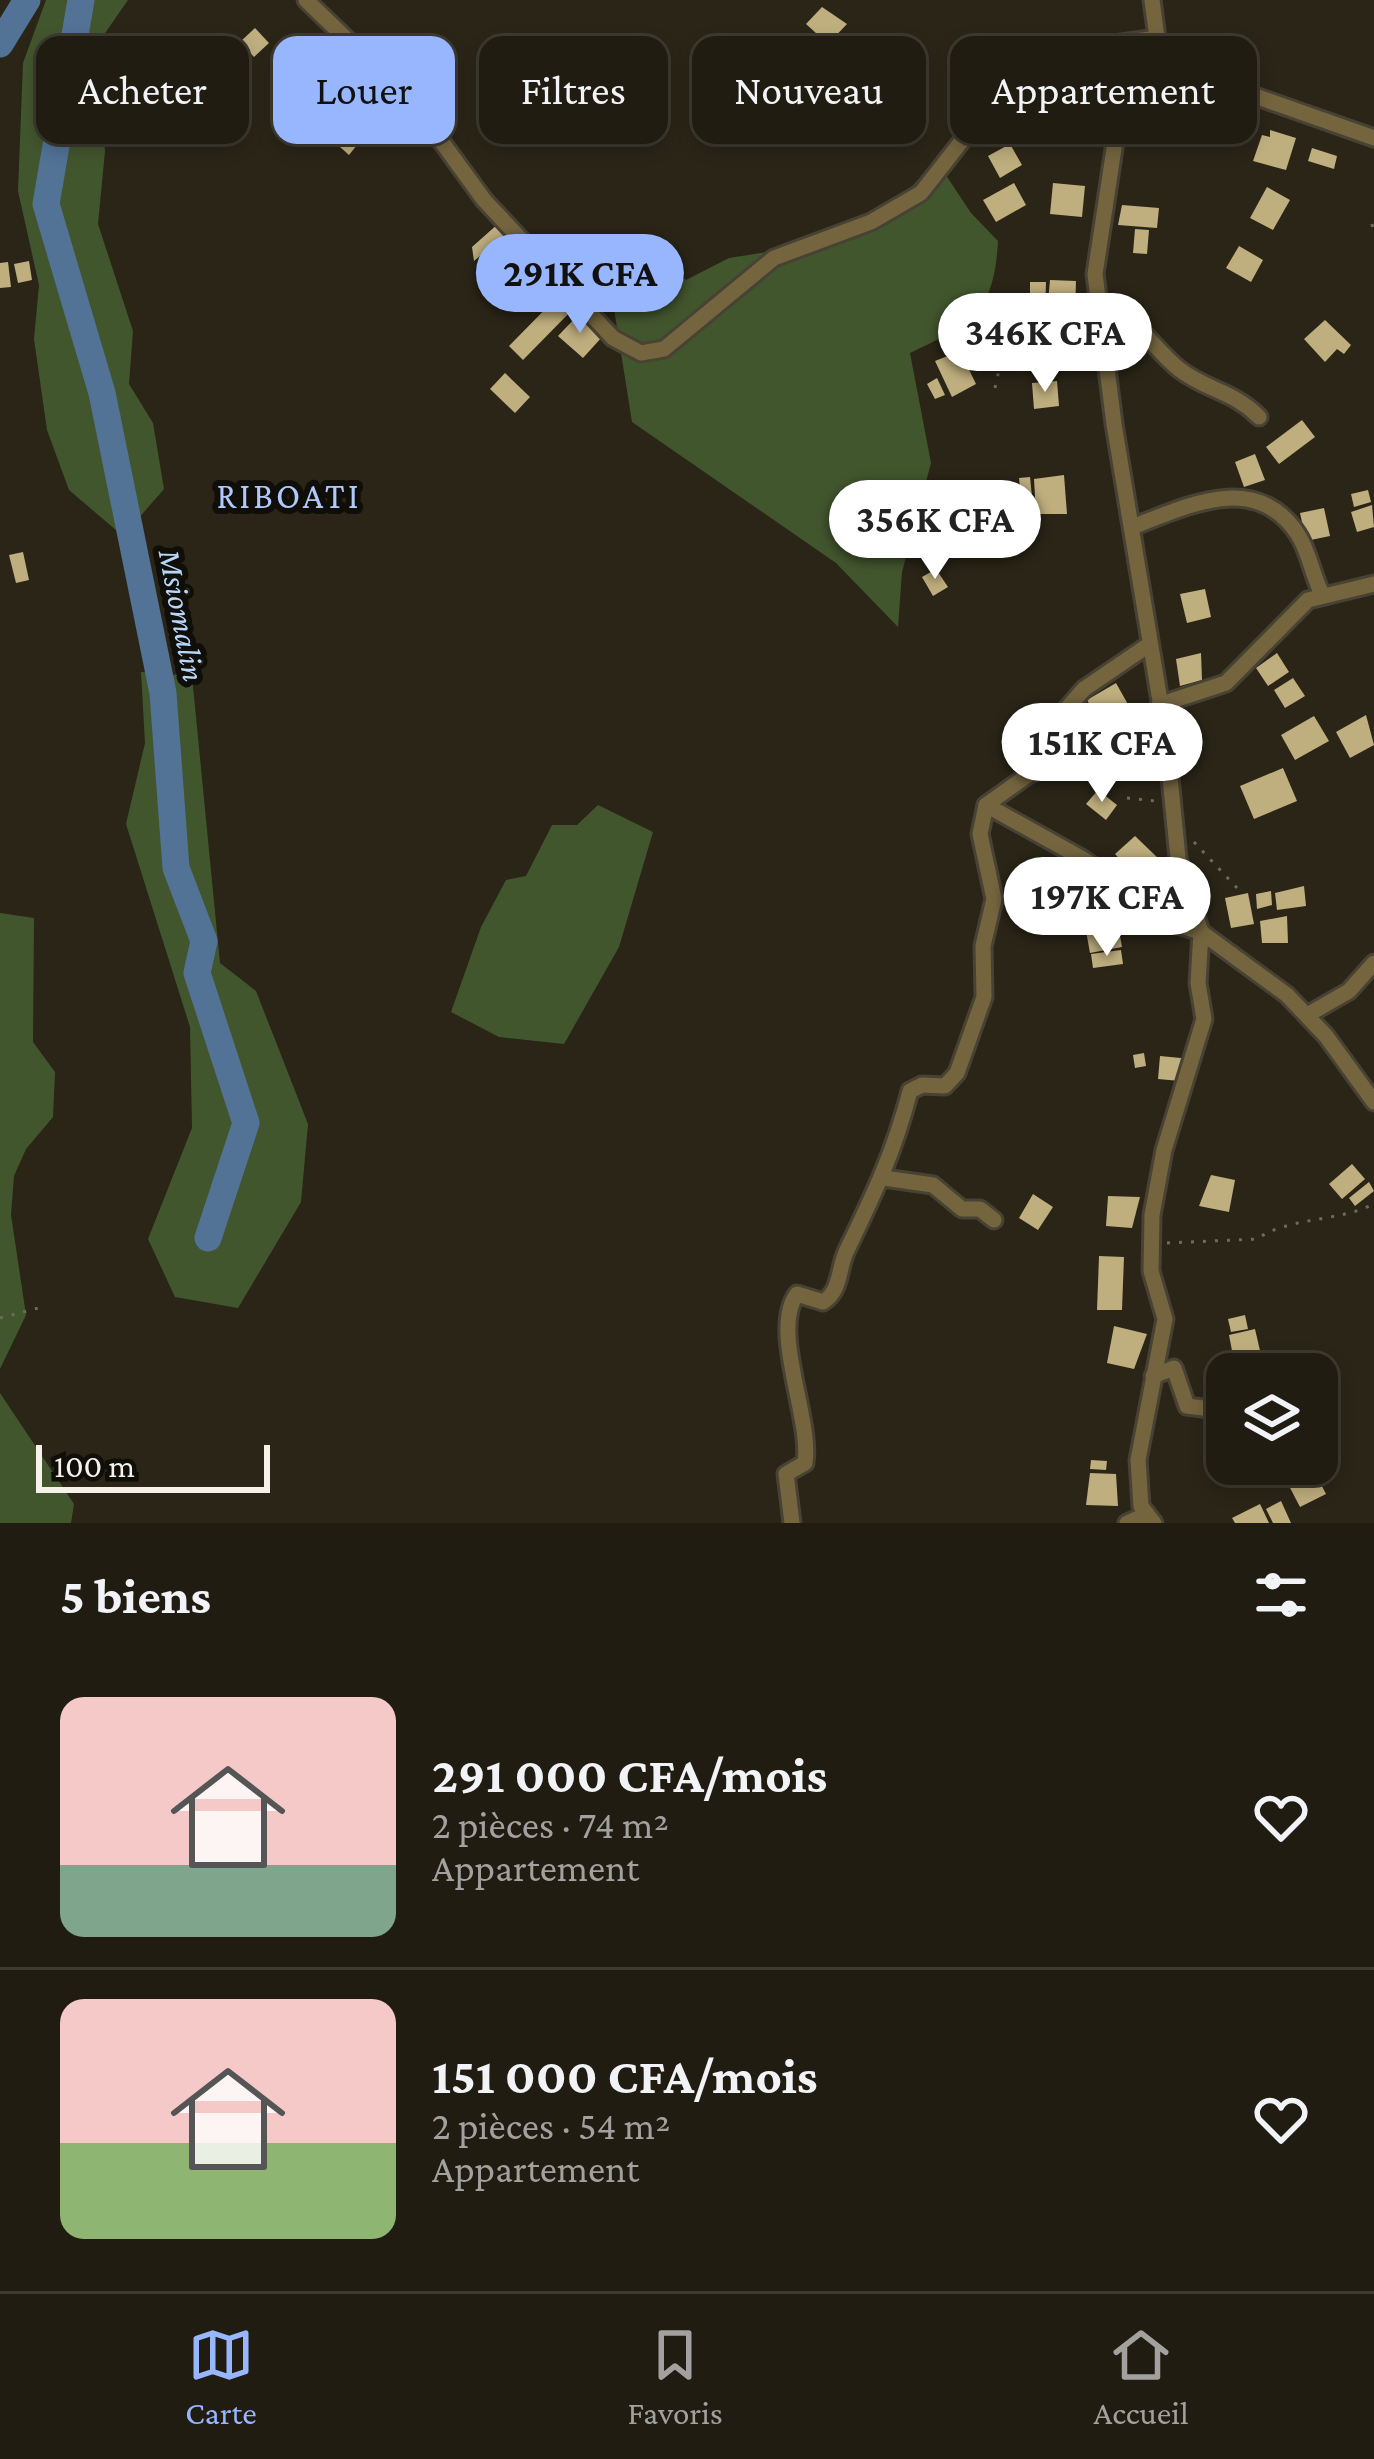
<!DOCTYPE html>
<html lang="fr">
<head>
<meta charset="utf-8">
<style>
	body { margin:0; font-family:"Crimson Pro",serif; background:#2d291f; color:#f1f3f6; height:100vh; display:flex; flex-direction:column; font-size:45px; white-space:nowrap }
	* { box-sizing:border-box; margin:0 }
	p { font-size:39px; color:#a2a19f }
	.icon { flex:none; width:66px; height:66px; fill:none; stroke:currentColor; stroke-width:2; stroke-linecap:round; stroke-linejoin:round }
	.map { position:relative; height:1523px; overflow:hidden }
	.details { display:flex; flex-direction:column; background:#201c11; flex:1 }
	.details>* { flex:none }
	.top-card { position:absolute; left:36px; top:36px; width:1302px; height:108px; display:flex; gap:24px }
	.fabs { position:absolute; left:1206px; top:1353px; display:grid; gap:24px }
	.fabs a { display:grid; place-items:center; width:132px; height:132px; border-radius:24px; background:#201c11; box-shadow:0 6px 18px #0003,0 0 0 3px #3d3a31; font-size:60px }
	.scale { position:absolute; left:36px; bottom:30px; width:234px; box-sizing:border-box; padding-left:12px; border:6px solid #f6f2e9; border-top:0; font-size:33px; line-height:42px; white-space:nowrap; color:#f6f2e9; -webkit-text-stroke:9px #100e08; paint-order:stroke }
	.price { position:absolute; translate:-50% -102px; padding:0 27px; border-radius:42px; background:#fff; color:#222; font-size:39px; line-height:78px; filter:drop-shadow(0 3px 6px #0008) }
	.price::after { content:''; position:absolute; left:50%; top:72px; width:36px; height:27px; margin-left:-18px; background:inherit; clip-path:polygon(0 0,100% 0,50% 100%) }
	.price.current { background:#97b6fd; color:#111 }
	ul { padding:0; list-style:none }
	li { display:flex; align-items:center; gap:36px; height:300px; padding:0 60px }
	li+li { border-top:3px solid #3d3a31 }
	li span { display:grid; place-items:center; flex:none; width:336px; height:240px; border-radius:24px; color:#555 }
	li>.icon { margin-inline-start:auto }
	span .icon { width:144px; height:144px; fill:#fffc; stroke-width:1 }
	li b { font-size:51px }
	h2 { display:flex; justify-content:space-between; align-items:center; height:144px; padding:0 60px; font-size:51px }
	.pill { padding:0 42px; border-radius:24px; background:#201c11; box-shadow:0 6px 18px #0003,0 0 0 3px #3d3a31; font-size:42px; line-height:108px }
	.pill.current { background:#97b6fd; color:#111 }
	.tab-bar { display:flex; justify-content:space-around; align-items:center; height:168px; border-top:3px solid #3d3a31; background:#201c11; font-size:33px; color:#a2a19f }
	.tab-bar a { display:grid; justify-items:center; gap:6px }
	.tab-bar .current { color:#97b6fd }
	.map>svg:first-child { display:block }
	.forest { fill:#42562e }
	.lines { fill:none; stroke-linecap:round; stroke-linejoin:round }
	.river { stroke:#527296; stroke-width:27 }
	.building { fill:#bfae7e }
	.minor-casing { stroke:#474234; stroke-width:21 }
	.path { stroke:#6f6a5e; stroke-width:3; stroke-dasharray:3 9; stroke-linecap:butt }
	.minor { stroke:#74653f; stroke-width:15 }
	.labels { text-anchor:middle; stroke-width:12; stroke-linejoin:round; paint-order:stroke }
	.water-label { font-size:33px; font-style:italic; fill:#b7d6f9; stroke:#100e08 }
	.quarter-label { font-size:36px; letter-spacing:3px; fill:#b0c8fd; stroke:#100e08 }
</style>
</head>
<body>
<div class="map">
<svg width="1374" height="1523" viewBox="0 0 1374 1523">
	<rect width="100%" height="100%" fill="#2a2517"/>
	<g class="forest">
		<polygon points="46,0 128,0 94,49 105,151 98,224 133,331 129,384 153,423 164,489 123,536 69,490 47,430 34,339 39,285 18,191 23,63"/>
		<path d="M936,160L971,213L998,241C994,314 971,324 910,353L931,463L902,572L898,627L836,563L632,422L605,252L645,244L686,280L729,258L824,243L906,193Z"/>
		<polygon points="141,672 192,676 220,963 256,991 308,1124 301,1202 238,1308 175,1297 148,1239 192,1128 190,1027 126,824 145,743"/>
		<polygon points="598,805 653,832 619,947 564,1044 499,1037 451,1012 481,927 506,880 526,876 552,825 577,825"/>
		<polygon points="0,913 34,918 33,1042 55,1072 53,1117 26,1149 14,1176 11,1215 26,1315 0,1369"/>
		<polygon points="0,1393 74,1504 71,1523 0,1523"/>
	</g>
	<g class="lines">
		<g class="river">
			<polyline points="81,0 46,204 102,393 163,693 176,868 204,941 197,973 246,1123 208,1238"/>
			<polyline points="0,44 27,0"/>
		</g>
	</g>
	<g class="building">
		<polygon points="822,7 847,24 828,44 806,24"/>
		<polygon points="255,28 269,43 254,57 240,42"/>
		<polygon points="518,91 524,97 528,92 548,113 522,137 497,111"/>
		<polygon points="1028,99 1064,121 1052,140 1016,118"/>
		<polygon points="1175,101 1200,103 1192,133 1168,127"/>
		<polygon points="343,117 365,135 349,155 330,138 325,145 320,141"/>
		<polygon points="1270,130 1296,138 1286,170 1253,161 1262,135 1270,137"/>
		<polygon points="1010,144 1022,165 1000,178 988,156"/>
		<polygon points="1312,148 1337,156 1334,169 1308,161"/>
		<polygon points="1014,183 1026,205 996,222 983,200"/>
		<polygon points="1053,183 1085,186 1082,217 1050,214"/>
		<polygon points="1267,187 1290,200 1273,230 1250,218"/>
		<polygon points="1122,205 1159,208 1157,228 1118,225"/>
		<polygon points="499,223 515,241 488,265 480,256 474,261 472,247"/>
		<polygon points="1135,229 1149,230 1147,254 1133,253"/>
		<polygon points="1239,246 1263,260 1251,282 1226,268"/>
		<polygon points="29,261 32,280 18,283 14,264"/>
		<polygon points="8,262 11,287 0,288 0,263"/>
		<polygon points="1050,280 1076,281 1075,312 1047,312"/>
		<polygon points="1030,282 1046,282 1045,313 1030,314"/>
		<polygon points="564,290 578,304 523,360 509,346"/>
		<polygon points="578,315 602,337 583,358 558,336"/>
		<polygon points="1325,320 1351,345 1344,354 1337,349 1325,362 1304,339"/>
		<polygon points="960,351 976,384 952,397 935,361"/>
		<polygon points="505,373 530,397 515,413 490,389"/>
		<polygon points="937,378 945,395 935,399 927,384"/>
		<polygon points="1057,381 1059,406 1034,409 1032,383"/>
		<polygon points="1302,420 1315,437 1279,464 1266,447"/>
		<polygon points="1255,454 1265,480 1244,487 1235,462"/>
		<polygon points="1064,475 1067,514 1036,514 1034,479"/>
		<polygon points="1030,477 1034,516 1023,518 1019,478"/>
		<polygon points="1368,490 1371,502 1354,507 1351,494"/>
		<polygon points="1372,505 1374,527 1357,532 1351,512"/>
		<polygon points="1324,508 1330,536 1306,541 1300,513"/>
		<polygon points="23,552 29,580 16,583 9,555"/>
		<polygon points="936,569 948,587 933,596 922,577"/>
		<polygon points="1205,589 1211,617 1187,623 1180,594"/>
		<polygon points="1201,653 1202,680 1180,686 1176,659"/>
		<polygon points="1277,653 1289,672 1268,686 1256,668"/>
		<polygon points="1293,678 1305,696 1285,708 1274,690"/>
		<polygon points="1116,683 1134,715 1105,732 1087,700"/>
		<polygon points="1085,704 1090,713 1078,720 1074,710"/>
		<polygon points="1366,715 1374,745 1350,758 1336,732"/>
		<polygon points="1314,716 1329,741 1295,760 1281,735"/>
		<polygon points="1052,728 1070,744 1056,759 1038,744"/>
		<polygon points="1283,768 1297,801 1254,819 1240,786"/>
		<polygon points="1098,790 1117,805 1106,820 1086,804"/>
		<polygon points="1135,836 1160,860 1138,879 1115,854"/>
		<polygon points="1304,886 1306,906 1277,910 1275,893"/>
		<polygon points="1271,891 1272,905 1257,909 1256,894"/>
		<polygon points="1248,893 1254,924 1231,928 1225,898"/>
		<polygon points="1287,916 1288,943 1262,943 1260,921"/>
		<polygon points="1117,919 1122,947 1090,953 1085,925"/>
		<polygon points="1121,950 1123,964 1093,968 1091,954"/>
		<polygon points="1144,1053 1146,1066 1135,1068 1133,1055"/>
		<polygon points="1160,1056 1181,1058 1180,1081 1158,1079"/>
		<polygon points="1352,1164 1365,1179 1342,1199 1329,1184"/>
		<polygon points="1211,1175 1235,1180 1229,1212 1199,1206"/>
		<polygon points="1369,1182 1374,1191 1355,1206 1349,1198"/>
		<polygon points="1033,1194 1053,1207 1038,1230 1019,1218"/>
		<polygon points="1108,1196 1140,1197 1132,1228 1106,1226"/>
		<polygon points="1099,1256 1124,1257 1122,1310 1097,1310"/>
		<polygon points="1245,1315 1248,1329 1231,1332 1228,1319"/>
		<polygon points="1114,1326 1147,1334 1134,1369 1107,1363"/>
		<polygon points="1255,1329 1261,1355 1234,1361 1229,1335"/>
		<polygon points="1091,1460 1107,1461 1106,1470 1090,1469"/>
		<polygon points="1313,1469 1326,1494 1300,1507 1287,1482"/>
		<polygon points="1090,1473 1116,1474 1118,1506 1086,1505"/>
		<polygon points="1281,1501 1291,1523 1273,1523 1266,1509"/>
		<polygon points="1260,1504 1269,1523 1235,1523 1232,1518"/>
	</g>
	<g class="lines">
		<defs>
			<g id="minor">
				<polyline points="306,0 415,105 484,200 613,338 641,353 664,349 774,258 871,222 921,193 1015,73 1037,55 1157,38"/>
				<polyline points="1150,59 1374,138"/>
				<path d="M1098,307C1137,314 1150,346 1179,369C1207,391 1232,390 1259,417"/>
				<path d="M1135,526C1189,505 1256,472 1297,533C1309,550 1312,575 1322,594"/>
				<polyline points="1159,705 1226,683 1308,600 1374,584"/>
				<polyline points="986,805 1083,859 1177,925 1201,932 1287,995 1326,1036 1374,1102"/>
				<polyline points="1309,1014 1349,991 1374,963"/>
				<polyline points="884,1178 933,1185 962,1209 980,1209 994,1220"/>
				<polyline points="1153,1376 1174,1368 1187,1406 1227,1411"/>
				<polyline points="1147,1514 1141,1506 1138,1460 1165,1319 1151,1271 1152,1215 1164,1150 1204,1019 1198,983 1201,932 1178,858 1166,737 1114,424 1095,274 1115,142 1157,38 1152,0"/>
				<path d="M792,1523L786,1474L805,1463C812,1419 770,1330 797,1294L823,1302C841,1291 838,1270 846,1252C873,1196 894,1153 910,1091L922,1085L945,1086L957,1073L984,997L983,946L994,899L980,834L986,805L1028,775L1070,756L1073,743L1063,713L1084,689L1150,644"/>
				<polyline points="1127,1523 1147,1514 1154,1523"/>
			</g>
		</defs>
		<use href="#minor" class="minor-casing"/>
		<g class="path">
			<polyline points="1372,224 1374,234"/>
			<polyline points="995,388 1001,361 1069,355 1091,362"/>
			<polyline points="1127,798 1155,801"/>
			<polyline points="1194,842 1237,888"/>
			<path d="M1167,1243L1257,1239C1288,1217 1338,1222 1374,1204"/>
			<polyline points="0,1318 46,1306"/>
		</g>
		<use href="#minor" class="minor"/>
	</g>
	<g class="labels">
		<g class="water-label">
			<text transform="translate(183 615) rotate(79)" y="12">Msiomalin</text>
		</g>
		<g class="quarter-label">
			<text x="289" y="508">RIBOATI</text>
		</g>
	</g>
</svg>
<div class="fabs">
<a><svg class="icon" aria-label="layers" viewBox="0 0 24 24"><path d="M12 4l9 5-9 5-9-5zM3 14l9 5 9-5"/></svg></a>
</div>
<div class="scale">100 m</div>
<b class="price current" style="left:580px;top:336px">291K CFA</b>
<b class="price" style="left:1045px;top:395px">346K CFA</b>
<b class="price" style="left:935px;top:582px">356K CFA</b>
<b class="price" style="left:1102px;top:805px">151K CFA</b>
<b class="price" style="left:1107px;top:959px">197K CFA</b>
<div class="top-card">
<a class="pill">Acheter</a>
<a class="pill current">Louer</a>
<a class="pill">Filtres</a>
<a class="pill">Nouveau</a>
<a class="pill">Appartement</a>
</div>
</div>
<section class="details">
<h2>5 biens<svg class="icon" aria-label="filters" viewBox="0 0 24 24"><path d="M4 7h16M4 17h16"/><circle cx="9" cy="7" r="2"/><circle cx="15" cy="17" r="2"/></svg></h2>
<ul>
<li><span style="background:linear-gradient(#f6c9c9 70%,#7fa58c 0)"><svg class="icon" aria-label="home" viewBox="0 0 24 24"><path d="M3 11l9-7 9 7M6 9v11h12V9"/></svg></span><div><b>291 000 CFA/mois</b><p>2 pièces · 74 m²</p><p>Appartement</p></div><svg class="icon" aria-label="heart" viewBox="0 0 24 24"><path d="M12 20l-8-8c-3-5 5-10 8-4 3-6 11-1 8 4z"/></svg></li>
<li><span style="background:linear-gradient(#f6c9c9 60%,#8fb573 0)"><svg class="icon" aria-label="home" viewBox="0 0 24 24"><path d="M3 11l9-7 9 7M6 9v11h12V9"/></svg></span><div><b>151 000 CFA/mois</b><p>2 pièces · 54 m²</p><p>Appartement</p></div><svg class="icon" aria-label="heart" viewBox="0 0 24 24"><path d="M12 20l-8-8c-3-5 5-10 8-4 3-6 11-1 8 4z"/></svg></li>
</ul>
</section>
<nav class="tab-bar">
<a class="current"><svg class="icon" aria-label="map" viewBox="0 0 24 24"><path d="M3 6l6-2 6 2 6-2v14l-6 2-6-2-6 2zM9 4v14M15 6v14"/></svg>Carte</a>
<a><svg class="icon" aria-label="saved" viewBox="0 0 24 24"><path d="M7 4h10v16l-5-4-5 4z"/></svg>Favoris</a>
<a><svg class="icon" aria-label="home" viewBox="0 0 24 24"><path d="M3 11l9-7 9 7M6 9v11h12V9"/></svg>Accueil</a>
</nav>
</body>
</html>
